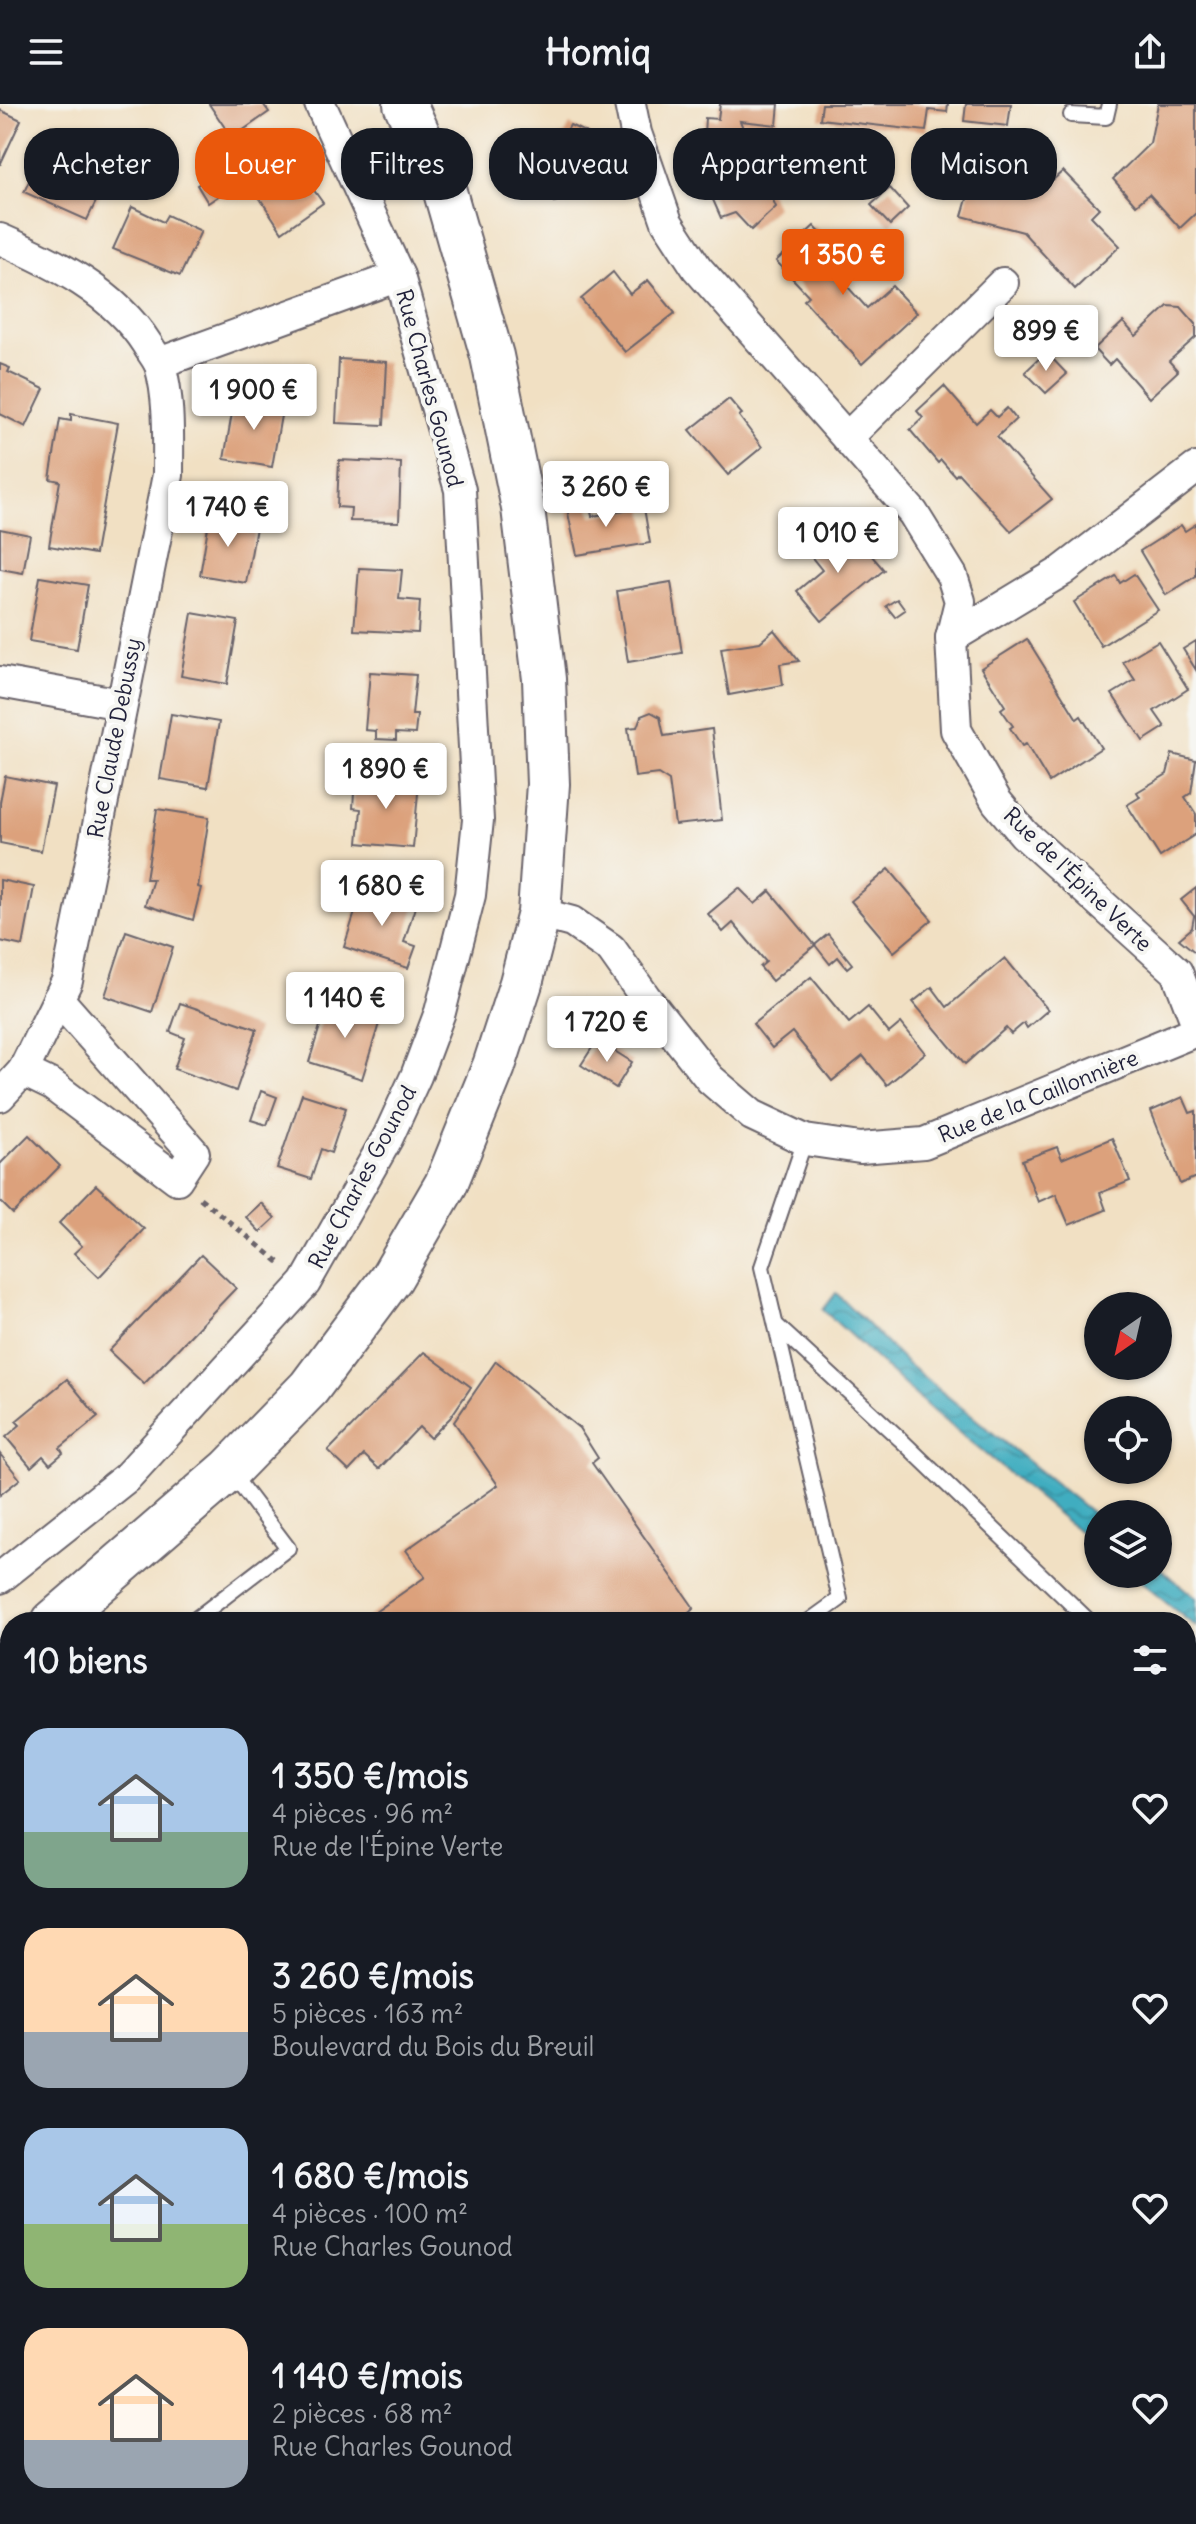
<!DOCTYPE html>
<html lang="fr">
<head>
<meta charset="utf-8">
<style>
	body { margin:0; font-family:Delius,sans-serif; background:#242831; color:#f1f3f6; height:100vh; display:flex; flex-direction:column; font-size:30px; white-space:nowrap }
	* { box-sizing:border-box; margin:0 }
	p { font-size:26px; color:#9ea1a6 }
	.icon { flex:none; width:44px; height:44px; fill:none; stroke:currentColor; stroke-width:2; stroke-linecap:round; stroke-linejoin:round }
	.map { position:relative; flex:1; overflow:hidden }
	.sheet { position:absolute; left:0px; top:1508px; width:1196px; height:912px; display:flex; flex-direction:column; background:#171b24; border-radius:32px 32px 0 0; box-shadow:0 2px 6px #0004 }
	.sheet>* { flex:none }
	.guide { position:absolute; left:24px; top:24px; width:1148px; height:72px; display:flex; gap:16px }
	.needle { width:52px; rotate:214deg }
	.fabs { position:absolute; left:1084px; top:1188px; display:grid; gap:16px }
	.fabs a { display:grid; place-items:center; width:88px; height:88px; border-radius:50%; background:#171b24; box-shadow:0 2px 6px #0004; font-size:40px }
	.price { position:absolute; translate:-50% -68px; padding:0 18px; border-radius:8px; background:#fff; color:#222; font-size:26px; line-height:52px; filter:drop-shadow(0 2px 4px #0008) }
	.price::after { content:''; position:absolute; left:50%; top:48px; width:24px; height:18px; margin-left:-12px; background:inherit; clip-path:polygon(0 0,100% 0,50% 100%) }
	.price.active { background:#ea580c; color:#fff }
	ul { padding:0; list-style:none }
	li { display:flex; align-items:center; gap:24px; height:200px; padding:0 24px }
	li span { display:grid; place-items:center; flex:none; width:224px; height:160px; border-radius:24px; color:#555 }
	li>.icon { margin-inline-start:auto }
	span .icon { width:96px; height:96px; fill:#fffc; stroke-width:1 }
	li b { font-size:34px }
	h2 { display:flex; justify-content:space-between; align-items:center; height:96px; padding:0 24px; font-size:34px }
	.tag { padding:0 28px; border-radius:32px; background:#171b24; box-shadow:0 2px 6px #0004; font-size:28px; line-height:72px }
	.tag.active { background:#ea580c; color:#fff }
	header { display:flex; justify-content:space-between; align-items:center; height:104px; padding:0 24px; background:#171b24; font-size:36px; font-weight:700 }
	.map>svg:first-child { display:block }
	.water { fill:url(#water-waves); stroke:#32687e; stroke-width:2 }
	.building { fill:#dca17b }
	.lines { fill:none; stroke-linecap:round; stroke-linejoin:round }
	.service-casing { stroke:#6a646b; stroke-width:18 }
	.minor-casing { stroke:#6a646b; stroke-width:34 }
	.secondary-casing { stroke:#6a646b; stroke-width:46 }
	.path { stroke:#6a646b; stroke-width:5; stroke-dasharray:6 6; stroke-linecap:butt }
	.service { stroke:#fff; stroke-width:14 }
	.minor { stroke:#fff; stroke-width:30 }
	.secondary { stroke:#fff; stroke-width:42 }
	.labels { text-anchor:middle; stroke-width:8; stroke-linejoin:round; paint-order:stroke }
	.street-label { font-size:22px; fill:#22223b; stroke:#f6f6f2 }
</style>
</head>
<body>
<header><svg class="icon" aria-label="menu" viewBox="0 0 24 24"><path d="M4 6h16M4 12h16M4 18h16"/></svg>Homiq<svg class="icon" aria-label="share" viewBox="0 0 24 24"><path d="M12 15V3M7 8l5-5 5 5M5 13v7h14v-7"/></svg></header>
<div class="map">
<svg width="1196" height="2420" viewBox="0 0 1196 2420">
	<defs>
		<pattern id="water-waves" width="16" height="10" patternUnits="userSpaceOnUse" patternTransform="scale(2)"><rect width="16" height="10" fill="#41adc0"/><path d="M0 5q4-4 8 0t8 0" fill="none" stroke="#368c9d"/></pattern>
	</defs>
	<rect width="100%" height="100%" fill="#f6f6f2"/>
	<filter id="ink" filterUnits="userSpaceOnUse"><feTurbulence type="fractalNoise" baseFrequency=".0125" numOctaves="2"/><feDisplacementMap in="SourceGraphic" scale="16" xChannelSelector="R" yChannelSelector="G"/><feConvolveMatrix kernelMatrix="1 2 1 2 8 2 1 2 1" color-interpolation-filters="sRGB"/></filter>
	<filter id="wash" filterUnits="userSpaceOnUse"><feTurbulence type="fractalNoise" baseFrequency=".006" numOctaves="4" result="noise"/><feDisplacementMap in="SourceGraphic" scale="32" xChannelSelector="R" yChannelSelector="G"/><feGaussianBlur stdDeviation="1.8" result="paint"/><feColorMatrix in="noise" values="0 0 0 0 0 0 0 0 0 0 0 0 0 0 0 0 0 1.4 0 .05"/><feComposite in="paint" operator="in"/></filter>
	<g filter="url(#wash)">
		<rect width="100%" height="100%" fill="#f1e0c3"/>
		<g class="water">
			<polygon points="836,1189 905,1258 1098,1414 1098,1443 933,1307 823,1206"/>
			<polygon points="1158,1463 1196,1494 1196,1523 1131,1470 1158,1470"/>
			<polygon points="10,2344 10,2401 0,2403 0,2346"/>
		</g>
		<g id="blocks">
			<g class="building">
				<polygon points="209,0 263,0 269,8 232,34"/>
				<polygon points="720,0 779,0 777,21 740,17 776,103 751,126 735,109 721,114 691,46 712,37 713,31 704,30 705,14 718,15"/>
				<polygon points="822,0 948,0 947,8 929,6 926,27 820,15"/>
				<polygon points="966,0 1011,0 1008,22 964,17"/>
				<polygon points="1158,0 1196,0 1196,109 1180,124 1149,90 1136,101 1113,75 1150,39"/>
				<polygon points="0,6 21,16 0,61"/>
				<polygon points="570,21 593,32 586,47 573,50 575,62 585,60 593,86 554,98 548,80 518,90 504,50 565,30"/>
				<polygon points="290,38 304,60 298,64 323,99 282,128 244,70"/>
				<polygon points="44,44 108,73 87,116 24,88"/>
				<polygon points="982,44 1038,58 1054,75 1063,67 1099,104 1091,112 1120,142 1075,185 1023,128 962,112"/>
				<polygon points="221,65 233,82 208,99 197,81"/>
				<polygon points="890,84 908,104 890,121 871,101"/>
				<polygon points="132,103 163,118 167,111 201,127 180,172 113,145"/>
				<polygon points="814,122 858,169 846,181 867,204 892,182 917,209 862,260 804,196 809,192 776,157"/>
				<polygon points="613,168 630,190 648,176 675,209 625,248 581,195"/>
				<polygon points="1168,202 1181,203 1196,220 1196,233 1169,257 1178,267 1149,294 1115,255 1109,261 1094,245 1123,218 1136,232"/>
				<polygon points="1046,248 1067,270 1046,289 1025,268"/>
				<polygon points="339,255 387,258 384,321 336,319"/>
				<polygon points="0,260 10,264 8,268 44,285 26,323 0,310"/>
				<polygon points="944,282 976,319 990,306 997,313 1007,304 1016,315 997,333 1052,395 1011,427 958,369 955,372 941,356 938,359 910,326 923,314 917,307"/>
				<polygon points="235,292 283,300 272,363 224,355"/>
				<polygon points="729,295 742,310 739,312 762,343 728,371 690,326"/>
				<polygon points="71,310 118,319 95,450 49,442 60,377 50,375 60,315 71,317"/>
				<polygon points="339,356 401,359 399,418 350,417 351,404 337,403"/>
				<polygon points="588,395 592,412 644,404 650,439 577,451 566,400"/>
				<polygon points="210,411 257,418 246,479 200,471"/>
				<polygon points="1196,420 1196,472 1166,491 1140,447 1181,421 1185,427"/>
				<polygon points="0,425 30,431 23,469 0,465"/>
				<polygon points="837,427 851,443 859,437 884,466 822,517 797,487 822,466 809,450"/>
				<polygon points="359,464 402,466 399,495 420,497 418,529 354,526"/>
				<polygon points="1134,470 1158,506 1101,542 1074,498 1116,472 1120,479"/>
				<polygon points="40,473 88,481 77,545 29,537"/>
				<polygon points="671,478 682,549 628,558 617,487"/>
				<polygon points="897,495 905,506 895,513 886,502"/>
				<polygon points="192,509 238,517 227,580 181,572"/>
				<polygon points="774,526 799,557 780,560 783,581 729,591 721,544 760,538"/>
				<polygon points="1027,535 1077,615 1081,612 1101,644 1049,678 1026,640 1022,642 1010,624 1013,622 1001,605 1005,602 981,564"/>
				<polygon points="1158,537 1188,585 1154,607 1165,623 1143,637 1112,590 1135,576 1123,558"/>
				<polygon points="1196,537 1196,566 1183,545"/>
				<polygon points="370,568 416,571 412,611 417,611 415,630 396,629 396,636 376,635 376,627 365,626"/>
				<polygon points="651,608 660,613 664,632 712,625 722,716 675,721 669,677 658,670 635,673 628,624 637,623 641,612"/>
				<polygon points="171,610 219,618 208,683 160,675"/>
				<polygon points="1172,650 1196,656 1191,689 1185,693 1196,710 1196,730 1160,753 1127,701 1140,693 1137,688 1167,670"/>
				<polygon points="5,672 54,682 41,747 0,739 0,698"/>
				<polygon points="355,673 419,678 413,744 358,739 361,705 353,704"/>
				<polygon points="157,705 209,713 198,783 201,784 193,816 145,801 153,775 146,775"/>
				<polygon points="889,765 932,816 894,848 851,797"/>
				<polygon points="0,776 34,783 23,842 0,837"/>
				<polygon points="363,783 416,800 404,838 416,842 408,864 344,843"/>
				<polygon points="739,784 755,800 770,787 815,841 772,877 760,863 766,858 733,819 723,828 708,810"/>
				<polygon points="1196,784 1196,849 1179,835 1192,824 1194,812 1181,796"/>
				<polygon points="126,827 173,843 152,908 105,892"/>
				<polygon points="828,830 852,860 847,864 838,853 830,860 815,841"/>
				<polygon points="1005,854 1048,906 1027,924 1024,919 1011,930 1006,924 965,960 913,898 932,883 947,903"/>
				<polygon points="811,873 849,919 868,903 889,929 901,919 925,949 887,981 863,952 832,977 792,928 772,944 753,920"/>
				<polygon points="328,896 381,913 362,975 309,958"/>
				<polygon points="180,899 257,925 236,987 174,965 185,934 170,928"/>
				<polygon points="597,936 632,958 616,984 581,961"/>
				<polygon points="261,987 277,993 267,1021 251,1016"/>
				<polygon points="302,990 346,1004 331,1049 321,1045 311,1075 277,1064"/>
				<polygon points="1183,993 1190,1009 1196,1007 1196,1073 1180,1080 1151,1007"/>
				<polygon points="29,1031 60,1062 13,1110 0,1097 0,1060"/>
				<polygon points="1112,1034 1130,1077 1100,1089 1106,1106 1069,1121 1056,1090 1038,1098 1022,1056 1057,1043 1062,1055"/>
				<polygon points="96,1081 144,1125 99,1173 74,1149 82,1142 59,1119"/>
				<polygon points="261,1099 275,1114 260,1128 246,1113"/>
				<polygon points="201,1151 236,1184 144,1280 109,1247"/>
				<polygon points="424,1248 471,1283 450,1314 430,1334 419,1323 379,1365 364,1351 349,1367 328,1347"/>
				<polygon points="496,1257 579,1324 598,1354 592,1359 694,1504 679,1518 361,1518 425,1473 406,1446 498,1381 454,1318"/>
				<polygon points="67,1275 98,1313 60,1344 63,1349 50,1360 43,1352 31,1363 6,1333 20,1321 16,1317"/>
				<polygon points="0,1350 20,1375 0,1391"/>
				<polygon points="1194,1808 1196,1809 1196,1862 1186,1857 1186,1824"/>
				<polygon points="0,1916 10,1929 10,2031 5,2035 0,2029"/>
				<polygon points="1186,2099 1196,2108 1196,2128 1186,2139"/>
				<polygon points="89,2410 101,2410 108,2420 87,2420 82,2414"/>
			</g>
		</g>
	</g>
	<g filter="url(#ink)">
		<use href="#blocks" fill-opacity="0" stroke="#6a646b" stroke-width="2"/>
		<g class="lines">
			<defs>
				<g id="service">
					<polyline points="1071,11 1106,13 1109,0"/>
					<polyline points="805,1036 762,1163 840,1495 808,1518"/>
					<polyline points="776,1221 900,1335 1090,1518"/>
					<polyline points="192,1518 288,1444 232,1370"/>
					<polyline points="0,1720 10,1733"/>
				</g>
				<g id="minor">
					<polyline points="630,0 636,29 667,118 697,164 913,409 952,472 960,497 951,534 956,626 997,698 1024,730 1177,868 1196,918"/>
					<path d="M0,135C55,159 114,188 147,240C151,247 157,254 160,261C170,296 168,335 168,371L67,877L23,967L0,992"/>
					<polyline points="159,259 399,172"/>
					<polyline points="847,334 1003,179"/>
					<polyline points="951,534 1062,467 1196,364"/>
					<polyline points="0,578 121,600"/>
					<polyline points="539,809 572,818 611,845 645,893 710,975 752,1011 805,1036 860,1044 924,1039 1196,927"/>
					<polyline points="23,967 52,981 177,1075 194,1049 58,895"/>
					<polyline points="0,1474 126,1374 305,1179 388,1033 416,972 440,908 470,791 478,716 460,386 399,172 320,0"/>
				</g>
				<g id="secondary">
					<polyline points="53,1518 229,1366 309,1284 392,1173 446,1080 494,962 521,879 539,809 548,680 544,575 523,404 492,252 445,88 405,0"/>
					<polyline points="0,1561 10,1553"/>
				</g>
			</defs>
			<use href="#service" class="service-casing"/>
			<use href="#minor" class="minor-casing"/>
			<use href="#secondary" class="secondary-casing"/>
			<polyline class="path" points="200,1094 279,1158"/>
			<use href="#service" class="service"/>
			<use href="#minor" class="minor"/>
			<use href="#secondary" class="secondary"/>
		</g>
	</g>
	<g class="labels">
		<g class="street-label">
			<text transform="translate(430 284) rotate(75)" y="8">Rue Charles Gounod</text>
			<text transform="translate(114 634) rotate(-79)" y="8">Rue Claude Debussy</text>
			<text transform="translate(1078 775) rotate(44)" y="8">Rue de l'Épine Verte</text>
			<text transform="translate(1038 992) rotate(-22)" y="8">Rue de la Caillonnière</text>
			<text transform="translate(362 1073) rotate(-62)" y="8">Rue Charles Gounod</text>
		</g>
	</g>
</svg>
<div class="fabs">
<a><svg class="needle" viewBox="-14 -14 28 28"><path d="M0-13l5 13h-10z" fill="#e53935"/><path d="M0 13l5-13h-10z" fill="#9ea1a6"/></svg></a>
<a><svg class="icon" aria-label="locate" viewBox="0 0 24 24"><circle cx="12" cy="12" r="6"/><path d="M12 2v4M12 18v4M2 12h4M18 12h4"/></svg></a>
<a><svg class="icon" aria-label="layers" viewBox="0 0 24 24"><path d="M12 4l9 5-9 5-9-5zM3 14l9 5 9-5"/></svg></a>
</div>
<b class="price active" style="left:843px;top:193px">1 350 €</b>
<b class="price" style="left:1046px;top:269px">899 €</b>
<b class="price" style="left:254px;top:328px">1 900 €</b>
<b class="price" style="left:606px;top:425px">3 260 €</b>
<b class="price" style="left:228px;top:445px">1 740 €</b>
<b class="price" style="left:838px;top:471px">1 010 €</b>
<b class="price" style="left:386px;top:707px">1 890 €</b>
<b class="price" style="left:382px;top:824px">1 680 €</b>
<b class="price" style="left:345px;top:936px">1 140 €</b>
<b class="price" style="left:607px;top:960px">1 720 €</b>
<div class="guide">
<a class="tag">Acheter</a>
<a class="tag active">Louer</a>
<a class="tag">Filtres</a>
<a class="tag">Nouveau</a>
<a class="tag">Appartement</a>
<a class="tag">Maison</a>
</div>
<section class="sheet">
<h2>10 biens<svg class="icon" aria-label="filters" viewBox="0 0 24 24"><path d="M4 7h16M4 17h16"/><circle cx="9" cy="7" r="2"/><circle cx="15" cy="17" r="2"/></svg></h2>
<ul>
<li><span style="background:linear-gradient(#a9c7e8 65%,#7fa58c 0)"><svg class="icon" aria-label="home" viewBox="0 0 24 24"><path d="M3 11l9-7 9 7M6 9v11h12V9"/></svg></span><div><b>1 350 €/mois</b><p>4 pièces · 96 m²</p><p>Rue de l'Épine Verte</p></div><svg class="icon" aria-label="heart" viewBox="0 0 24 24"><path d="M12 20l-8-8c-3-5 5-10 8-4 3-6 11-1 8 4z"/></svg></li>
<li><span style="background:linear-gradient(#ffd9b3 65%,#9aa5b1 0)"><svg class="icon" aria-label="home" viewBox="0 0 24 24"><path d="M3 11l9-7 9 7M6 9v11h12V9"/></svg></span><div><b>3 260 €/mois</b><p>5 pièces · 163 m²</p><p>Boulevard du Bois du Breuil</p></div><svg class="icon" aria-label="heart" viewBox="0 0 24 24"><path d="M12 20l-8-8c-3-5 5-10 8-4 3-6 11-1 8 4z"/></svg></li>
<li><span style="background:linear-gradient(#a9c7e8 60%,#8fb573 0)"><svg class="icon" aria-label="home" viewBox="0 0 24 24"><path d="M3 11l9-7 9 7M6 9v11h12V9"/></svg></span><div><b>1 680 €/mois</b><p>4 pièces · 100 m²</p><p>Rue Charles Gounod</p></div><svg class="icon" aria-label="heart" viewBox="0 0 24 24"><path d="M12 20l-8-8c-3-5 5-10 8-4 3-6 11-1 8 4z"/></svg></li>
<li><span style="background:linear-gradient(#ffd9b3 70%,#9aa5b1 0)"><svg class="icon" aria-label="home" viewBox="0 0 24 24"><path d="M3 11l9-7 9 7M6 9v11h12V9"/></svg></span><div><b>1 140 €/mois</b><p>2 pièces · 68 m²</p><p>Rue Charles Gounod</p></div><svg class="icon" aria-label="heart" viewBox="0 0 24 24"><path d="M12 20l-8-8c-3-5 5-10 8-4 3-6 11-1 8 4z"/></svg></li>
</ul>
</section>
</div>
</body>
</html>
